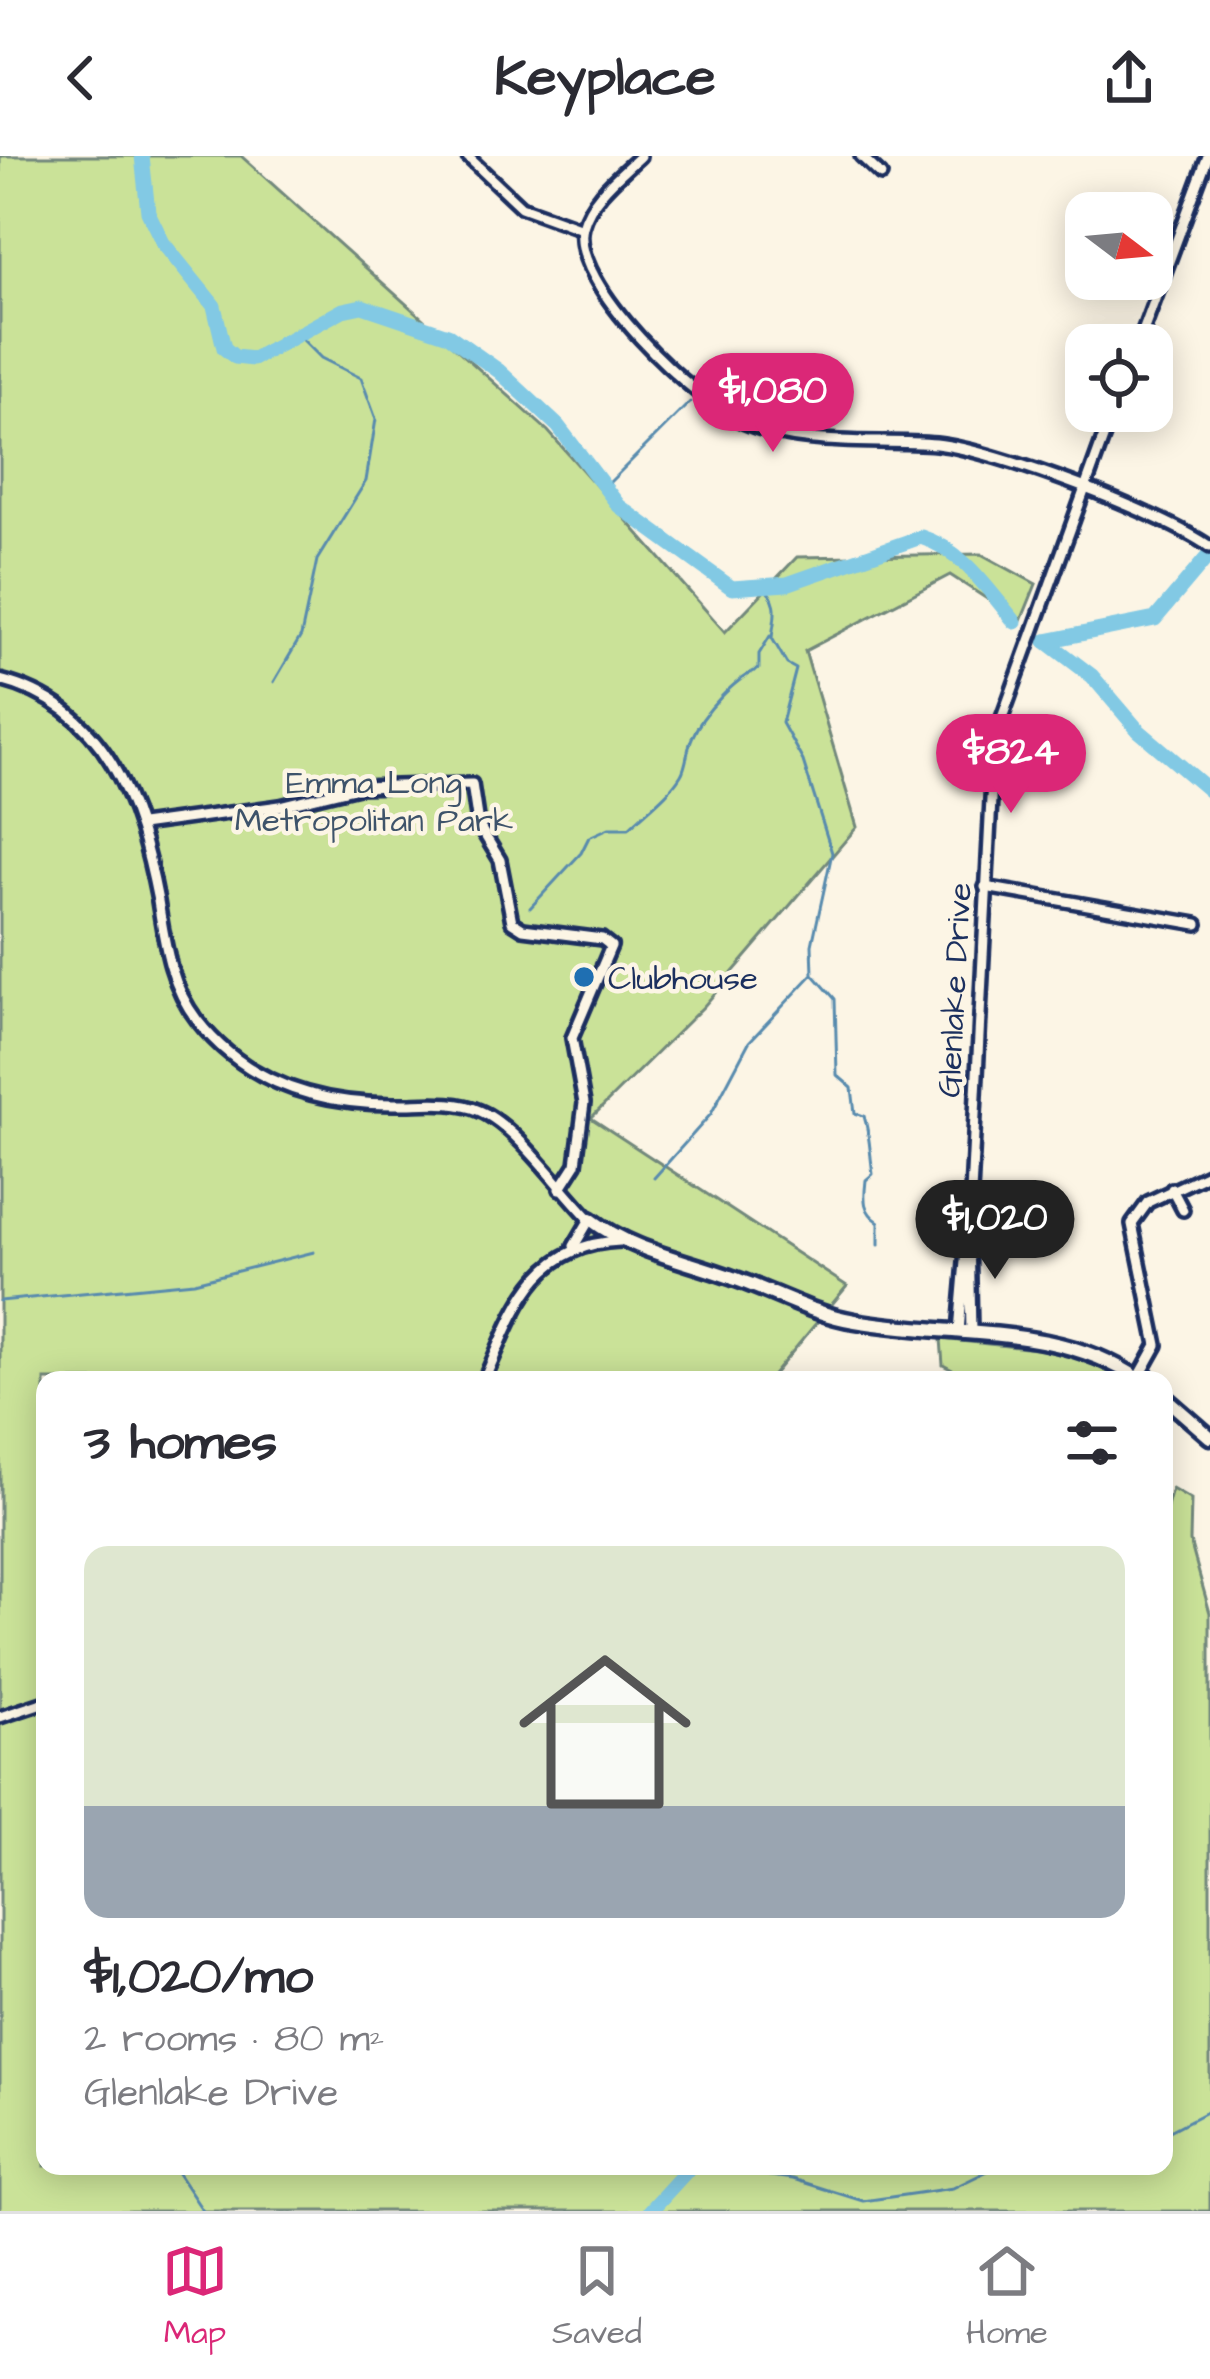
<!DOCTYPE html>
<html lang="en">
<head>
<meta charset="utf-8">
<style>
	body { margin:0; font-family:"Architects Daughter",sans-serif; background:#f7f7f7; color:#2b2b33; height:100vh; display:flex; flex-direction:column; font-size:45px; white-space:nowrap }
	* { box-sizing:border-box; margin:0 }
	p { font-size:39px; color:#7c7c81 }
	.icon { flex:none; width:66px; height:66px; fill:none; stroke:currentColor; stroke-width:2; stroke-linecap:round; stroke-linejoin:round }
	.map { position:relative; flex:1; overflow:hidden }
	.panel { position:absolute; left:36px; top:1215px; width:1137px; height:804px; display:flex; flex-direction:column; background:#fff; border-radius:24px; box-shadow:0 6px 30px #0003 }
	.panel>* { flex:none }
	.needle { width:78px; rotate:106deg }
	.tools { position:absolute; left:1065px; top:36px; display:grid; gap:24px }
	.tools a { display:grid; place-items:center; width:108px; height:108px; border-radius:24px; background:#fff; box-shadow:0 6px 30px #0003; font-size:60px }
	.price { position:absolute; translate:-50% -102px; padding:0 27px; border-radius:42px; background:#db2777; color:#fff; font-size:39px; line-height:78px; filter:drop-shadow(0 3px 6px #0008) }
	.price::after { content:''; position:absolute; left:50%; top:72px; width:36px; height:27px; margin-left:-18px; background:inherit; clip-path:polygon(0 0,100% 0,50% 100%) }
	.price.selected { background:#222; color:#fff }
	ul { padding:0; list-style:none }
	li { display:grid; align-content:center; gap:24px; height:636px; padding:0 48px }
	li span { display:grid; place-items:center; height:372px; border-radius:24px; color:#555 }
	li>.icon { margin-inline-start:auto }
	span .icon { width:216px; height:216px; fill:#fffc; stroke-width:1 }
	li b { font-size:51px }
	h2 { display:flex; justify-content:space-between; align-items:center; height:144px; padding:0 48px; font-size:51px }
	header { display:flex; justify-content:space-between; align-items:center; height:156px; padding:0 48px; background:#fff; font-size:54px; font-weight:700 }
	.tabs { display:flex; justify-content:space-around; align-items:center; height:168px; border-top:3px solid #e1e1e2; background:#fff; font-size:33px; color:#7c7c81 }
	.tabs a { display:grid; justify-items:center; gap:6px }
	.tabs .selected { color:#db2777 }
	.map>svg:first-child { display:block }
	.green { fill:#cae298; stroke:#72887b; stroke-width:3 }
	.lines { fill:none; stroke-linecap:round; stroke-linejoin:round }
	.stream { stroke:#598bae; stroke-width:3 }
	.river { stroke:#82c9e4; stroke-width:15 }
	.street-casing { stroke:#1b2f5e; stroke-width:18 }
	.secondary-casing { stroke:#1b2f5e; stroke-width:21 }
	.street { stroke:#fcf5e5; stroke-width:9 }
	.secondary { stroke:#fcf5e5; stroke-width:12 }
	.poi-dot { fill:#1f6fb2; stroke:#fcf5e5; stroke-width:4.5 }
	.labels { text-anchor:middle; stroke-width:9; stroke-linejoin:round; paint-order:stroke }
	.park-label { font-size:33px; fill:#3e536a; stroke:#fcf5e5 }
	.poi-label { font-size:33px; fill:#1b2f5e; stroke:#fcf5e5; text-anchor:start }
	.street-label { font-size:33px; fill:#1b2f5e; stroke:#fcf5e5 }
</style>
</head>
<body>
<header><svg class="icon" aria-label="back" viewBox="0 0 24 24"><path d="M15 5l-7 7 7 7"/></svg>Keyplace<svg class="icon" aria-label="share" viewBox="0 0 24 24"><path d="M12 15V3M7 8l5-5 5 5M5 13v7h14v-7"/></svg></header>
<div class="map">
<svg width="1210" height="2055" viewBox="0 0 1210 2055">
	<rect width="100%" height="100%" fill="#fcf5e5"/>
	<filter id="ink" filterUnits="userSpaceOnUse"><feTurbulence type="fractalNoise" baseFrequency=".00833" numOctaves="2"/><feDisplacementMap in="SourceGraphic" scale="24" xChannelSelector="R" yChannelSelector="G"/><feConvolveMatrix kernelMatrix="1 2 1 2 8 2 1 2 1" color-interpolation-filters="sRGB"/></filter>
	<g filter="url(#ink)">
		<g class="green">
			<polygon points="0,0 241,0 548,275 725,476 797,401 981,398 1036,428 1021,465 950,419 805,495 857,671 704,850 591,962 847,1130 769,1224 45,1224 45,2010 1164,2010 1164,1362 1172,1333 1191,1344 1190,1385 1210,1457 1210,2055 0,2055"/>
			<polygon points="941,1183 1065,1196 1127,1224 972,1224 943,1209"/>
		</g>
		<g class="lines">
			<g class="stream">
				<polyline points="605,331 690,246"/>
				<path d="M761,430C782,445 774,461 772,482L787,508L796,513L782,567L803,605L832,697L812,789L813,818L835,843L837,919L852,932L855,957L864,960C870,979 870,998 873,1018L866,1024C864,1042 862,1055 879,1066V1089"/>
				<polyline points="274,526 301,480 317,404 366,325 376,263 361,222 321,202 299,180"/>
				<path d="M530,752L581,697L589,681L609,672H629C647,654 668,640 681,619C687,610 687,592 692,582C702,558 735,522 759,513V498L770,480"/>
				<polyline points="654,1022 711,958 749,886 812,819"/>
				<polyline points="0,1145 194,1126 314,1096"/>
				<polyline points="1164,1978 1210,1954"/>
				<polyline points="173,2010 203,2055"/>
				<polyline points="693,2010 793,2023 863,2045 953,2032 998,2010"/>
			</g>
			<g class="river">
				<path d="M142,0L148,56L163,87L214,150L224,192L235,201L253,203L343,154L362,150L448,179L499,215L558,270L619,350L732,432L787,428L921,381C963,394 988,434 1015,466"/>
				<polyline points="1046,485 1092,520 1138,574 1210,635"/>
				<polyline points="1046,485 1155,463 1209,399"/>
				<polyline points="650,2055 691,2010"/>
			</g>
			<defs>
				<g id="street">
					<polyline points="467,0 521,51 582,73"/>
					<path d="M640,0C619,20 591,41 583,71C568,127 697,247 745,267C804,292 874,283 936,288C996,294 1162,357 1210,391"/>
					<polyline points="861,0 881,19"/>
					<polyline points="1138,189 1208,0"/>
					<path d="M0,524C107,551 139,647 158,745C165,788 170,829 197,864C247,929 322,949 399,948C425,948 455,944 480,955C516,970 561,1034 590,1063L574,1090"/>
					<polyline points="141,669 280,650 358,631 472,628 478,668 500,704 512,766 523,773 602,783 611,790 572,882 584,947 576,1008 560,1033"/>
					<polyline points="985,731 1197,768"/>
					<polyline points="1172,1033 1183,1054"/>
					<polyline points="959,1175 966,1094"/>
					<polyline points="971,1176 969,1077 994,584 1113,255"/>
					<polyline points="1138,1223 1157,1189 1132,1068 1148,1046 1210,1017"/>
					<path d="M484,1224C515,1155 534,1088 620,1085"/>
					<polyline points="0,1561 45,1546"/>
				</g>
				<g id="secondary">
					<path d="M590,1063C634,1096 682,1103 733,1122C774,1136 812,1158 855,1165C950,1182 1056,1166 1140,1224"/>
					<polyline points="1164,1241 1210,1281"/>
				</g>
			</defs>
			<use href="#street" class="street-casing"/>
			<use href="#secondary" class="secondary-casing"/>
			<use href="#street" class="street"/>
			<use href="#secondary" class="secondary"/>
		</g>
	</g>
	<circle class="poi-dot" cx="584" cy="821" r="12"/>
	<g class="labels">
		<g class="park-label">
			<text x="374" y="637">Emma Long<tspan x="374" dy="38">Metropolitan Park</tspan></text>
		</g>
		<g class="poi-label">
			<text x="608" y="833">Clubhouse</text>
		</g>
		<g class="street-label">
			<text transform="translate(953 834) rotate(-87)" y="12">Glenlake Drive</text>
		</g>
	</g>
</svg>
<div class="tools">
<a><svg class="needle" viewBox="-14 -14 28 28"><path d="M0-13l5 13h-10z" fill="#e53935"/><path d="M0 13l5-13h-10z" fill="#7c7c81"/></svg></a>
<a><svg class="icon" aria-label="locate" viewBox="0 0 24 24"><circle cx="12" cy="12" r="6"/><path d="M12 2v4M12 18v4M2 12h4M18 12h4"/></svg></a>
</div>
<b class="price" style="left:773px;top:299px">$1,080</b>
<b class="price" style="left:1011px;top:660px">$824</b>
<b class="price selected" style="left:995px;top:1126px">$1,020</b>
<section class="panel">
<h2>3 homes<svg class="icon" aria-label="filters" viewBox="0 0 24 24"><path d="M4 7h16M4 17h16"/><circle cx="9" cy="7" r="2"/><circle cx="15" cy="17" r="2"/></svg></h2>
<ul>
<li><span style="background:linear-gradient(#dfe7d0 70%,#9aa5b1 0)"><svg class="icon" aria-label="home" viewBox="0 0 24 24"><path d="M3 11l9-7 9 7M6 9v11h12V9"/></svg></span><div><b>$1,020/mo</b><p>2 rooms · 80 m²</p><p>Glenlake Drive</p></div></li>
</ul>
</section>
</div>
<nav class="tabs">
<a class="selected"><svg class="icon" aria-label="map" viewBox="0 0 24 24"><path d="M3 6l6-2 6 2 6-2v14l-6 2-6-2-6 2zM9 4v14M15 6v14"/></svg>Map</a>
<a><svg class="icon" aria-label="saved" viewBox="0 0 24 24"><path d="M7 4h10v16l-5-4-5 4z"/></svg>Saved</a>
<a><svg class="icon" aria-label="home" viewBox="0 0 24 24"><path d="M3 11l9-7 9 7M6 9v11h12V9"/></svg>Home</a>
</nav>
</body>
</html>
